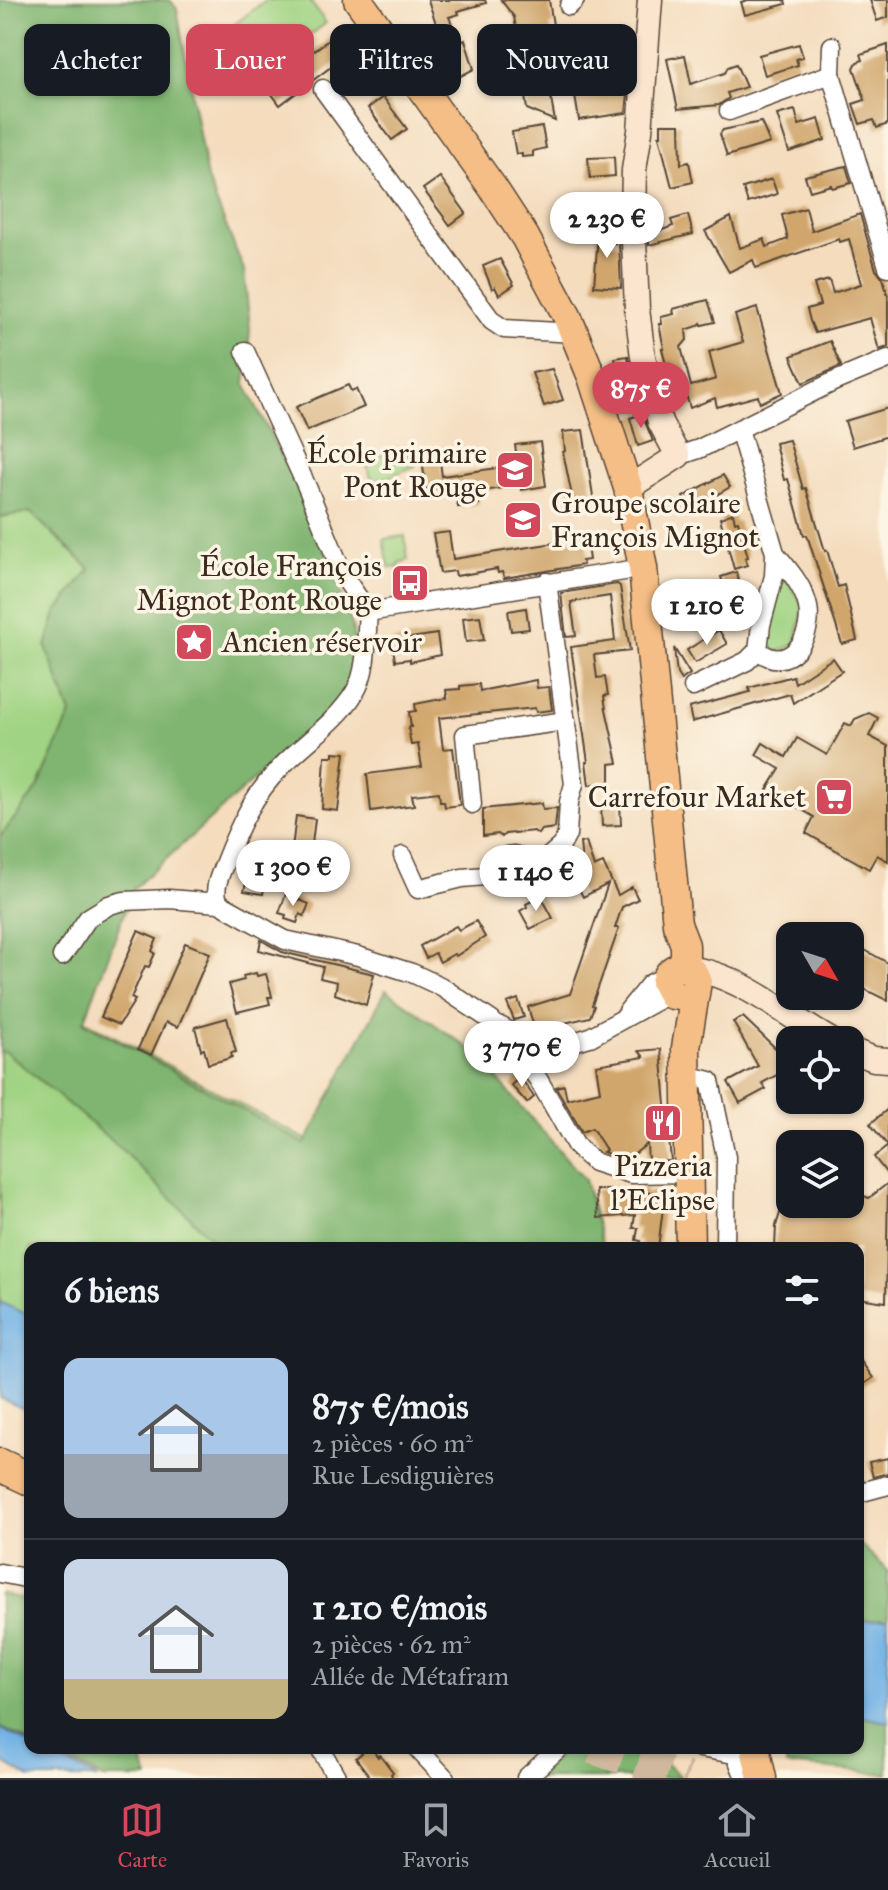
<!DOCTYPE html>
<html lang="fr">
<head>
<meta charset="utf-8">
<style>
	body { margin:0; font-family:"IM FELL Great Primer",serif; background:#20242c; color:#f1f3f6; height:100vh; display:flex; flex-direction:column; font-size:30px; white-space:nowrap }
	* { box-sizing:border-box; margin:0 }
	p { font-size:26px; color:#9ea1a6 }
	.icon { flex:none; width:44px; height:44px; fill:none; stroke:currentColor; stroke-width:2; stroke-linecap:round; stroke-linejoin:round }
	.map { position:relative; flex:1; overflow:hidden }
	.side { position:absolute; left:24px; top:1242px; width:840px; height:512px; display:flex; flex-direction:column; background:#171b24; border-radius:16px; box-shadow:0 2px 6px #0004 }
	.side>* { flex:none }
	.banner { position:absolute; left:24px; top:24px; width:840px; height:72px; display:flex; gap:16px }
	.needle { width:52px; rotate:129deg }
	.controls { position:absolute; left:776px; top:922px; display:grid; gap:16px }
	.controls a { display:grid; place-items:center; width:88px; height:88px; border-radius:16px; background:#171b24; box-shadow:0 2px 6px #0004; font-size:40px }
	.price { position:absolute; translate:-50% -68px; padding:0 18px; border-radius:28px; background:#fff; color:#222; font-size:26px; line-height:52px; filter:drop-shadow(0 2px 4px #0008) }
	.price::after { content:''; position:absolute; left:50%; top:48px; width:24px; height:18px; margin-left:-12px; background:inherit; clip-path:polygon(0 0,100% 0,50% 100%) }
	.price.active { background:#d1495b; color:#fff }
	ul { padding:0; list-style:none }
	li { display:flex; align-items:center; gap:24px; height:200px; padding:0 40px }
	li+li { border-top:2px solid #363941 }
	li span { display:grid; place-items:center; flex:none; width:224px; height:160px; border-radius:16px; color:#555 }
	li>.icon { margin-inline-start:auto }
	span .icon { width:96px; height:96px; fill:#fffc; stroke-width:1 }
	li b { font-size:34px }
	h2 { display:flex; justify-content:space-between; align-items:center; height:96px; padding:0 40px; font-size:34px }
	.pill { padding:0 28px; border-radius:16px; background:#171b24; box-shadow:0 2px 6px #0004; font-size:28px; line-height:72px }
	.pill.active { background:#d1495b; color:#fff }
	.tab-bar { display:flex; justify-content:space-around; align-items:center; height:112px; border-top:2px solid #363941; background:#171b24; font-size:22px; color:#9ea1a6 }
	.tab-bar a { display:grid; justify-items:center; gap:4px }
	.tab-bar .active { color:#d1495b }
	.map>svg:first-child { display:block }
	.green { fill:#a0d383; stroke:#6e7e50; stroke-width:2 }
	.forest { fill:#80b571; stroke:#5e7048; stroke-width:2 }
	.water { fill:#71b1e5; stroke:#566e82; stroke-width:2 }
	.building { fill:#d0a66c }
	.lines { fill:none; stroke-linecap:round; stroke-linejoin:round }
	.highway-tunnel { stroke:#cfb89d; stroke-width:32; stroke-dasharray:32 16; stroke-linecap:butt }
	.street-casing { stroke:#574536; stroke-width:21 }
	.secondary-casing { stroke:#574536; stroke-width:27 }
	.primary-casing { stroke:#574536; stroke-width:31 }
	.highway-casing { stroke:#574536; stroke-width:35 }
	.street { stroke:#fff; stroke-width:18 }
	.secondary { stroke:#fbe5cf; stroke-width:24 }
	.primary { stroke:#f5be86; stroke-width:28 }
	.highway { stroke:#f5be86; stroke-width:32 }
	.labels { text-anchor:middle; stroke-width:7; stroke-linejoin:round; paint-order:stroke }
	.poi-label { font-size:30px; fill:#3b2a1e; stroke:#fcf5e5; text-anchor:end }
</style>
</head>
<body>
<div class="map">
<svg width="888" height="1778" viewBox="0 0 888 1778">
	<rect width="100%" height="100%" fill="#fcf5e5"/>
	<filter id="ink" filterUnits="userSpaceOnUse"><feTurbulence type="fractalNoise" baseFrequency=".0125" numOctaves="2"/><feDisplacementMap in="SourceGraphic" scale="16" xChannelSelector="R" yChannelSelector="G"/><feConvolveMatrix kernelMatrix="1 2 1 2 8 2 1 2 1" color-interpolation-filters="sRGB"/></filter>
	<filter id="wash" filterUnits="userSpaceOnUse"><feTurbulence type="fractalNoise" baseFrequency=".006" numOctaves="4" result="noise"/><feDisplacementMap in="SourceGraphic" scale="32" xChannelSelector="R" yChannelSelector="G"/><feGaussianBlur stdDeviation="1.8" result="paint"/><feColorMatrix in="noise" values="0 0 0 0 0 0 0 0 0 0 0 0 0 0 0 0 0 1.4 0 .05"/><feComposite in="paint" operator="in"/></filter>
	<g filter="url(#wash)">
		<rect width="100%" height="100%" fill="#f4dcbd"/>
		<g class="green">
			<polygon points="266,0 309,0 326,23 260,73 227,30"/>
			<polygon points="408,446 415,466 373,483 365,461"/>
			<polygon points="30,512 90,569 56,613 46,647 71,714 38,788 0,837 0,517"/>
			<polygon points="405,536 408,560 399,563 399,568 389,567 384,539"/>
			<polygon points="785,578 804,606 795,645 777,652 769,648 765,642 779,581"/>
			<polygon points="0,994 69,1012 322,1148 327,1248 30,1248 30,1373 0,1359"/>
		</g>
		<g class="forest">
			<polygon points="0,0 170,0 177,9 207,179 244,270 250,329 245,384 296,485 331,565 352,625 358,666 332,709 133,889 84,1022 305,1144 386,990 474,1052 585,1180 603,1248 221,1248 119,1147 6,1052 0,1051 0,837 38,788 71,714 46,647 56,613 90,569 30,512 0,517"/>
			<polygon points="858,1542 888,1571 888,1619 858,1621"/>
			<polygon points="0,1594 30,1600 30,1742 0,1727"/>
			<polygon points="858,1716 888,1722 888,1774 786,1765 787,1748 858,1748"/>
			<polygon points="43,1748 136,1748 149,1778 104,1778"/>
			<polygon points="566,1748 630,1748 655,1754 682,1778 537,1778"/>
		</g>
		<g class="water">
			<polygon points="0,1302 30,1316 30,1412 0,1398"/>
			<polygon points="888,1619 888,1722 858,1716 858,1621"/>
			<polygon points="0,1728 30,1744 30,1748 37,1748 98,1778 30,1778 0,1761"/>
		</g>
		<g id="blocks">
			<g class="building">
				<polygon points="428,0 485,0 486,3 458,11 459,14 449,17 459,42 465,40 474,69 455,79"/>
				<polygon points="501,0 549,0 553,25 550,25 557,70 546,72 555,121 527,109 524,90 520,89 518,72 502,74 498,51 520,48 514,17"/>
				<polygon points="748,0 785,0 786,4 745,15 741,2"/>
				<polygon points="870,0 888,0 888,17 877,21"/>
				<polygon points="334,36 348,54 280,105 266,86"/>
				<polygon points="799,44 803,57 796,59 798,65 765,75 759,55"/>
				<polygon points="888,45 888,124 877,128 874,120 860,124 853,104 865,100 854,68 857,62 863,60 861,54"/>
				<polygon points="685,55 691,84 725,73 728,67 736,64 746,87 727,93 729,98 719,105 678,109 667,59"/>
				<polygon points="621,70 628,94 626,113 579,120 572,78"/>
				<polygon points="383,97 407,129 392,140 368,108"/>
				<polygon points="795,110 799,125 819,119 825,140 789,152 777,115"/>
				<polygon points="761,122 770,143 727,156 720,134 723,130"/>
				<polygon points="661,124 680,124 681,164 689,162 693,182 672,187 659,136 661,136"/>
				<polygon points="542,127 546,148 533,151 533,156 522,157 522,153 516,154 512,132"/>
				<polygon points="614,157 615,176 590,178 588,158"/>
				<polygon points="846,166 851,183 832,188 831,185 810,191 805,176"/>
				<polygon points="440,177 466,213 450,225 423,189"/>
				<polygon points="772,179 777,194 748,203 743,188"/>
				<polygon points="806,208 812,231 860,214 876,270 883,278 888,296 888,347 879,350 870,318 815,333 810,321 807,309 820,305 814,284 829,280 833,293 861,284 849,239 840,242 839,239 756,268 753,260 729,272 705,231 731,217 740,248 764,239 767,247 788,239 782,215"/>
				<polygon points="688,215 693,234 649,245 649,235 673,226 671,220"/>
				<polygon points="599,222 610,223 609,243 619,243 621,288 594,286"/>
				<polygon points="500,259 514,285 499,295 495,287 492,289 483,266"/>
				<polygon points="708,300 715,322 702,325 701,323 698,326 686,330 687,340 681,347 691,386 716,379 709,352 743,342 735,315 757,308 782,393 760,403 758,396 717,407 715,398 690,408 687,398 675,401 662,349 664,349 659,324 662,324 661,317 674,314 673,309"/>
				<polygon points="830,341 841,366 803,383 791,356"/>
				<polygon points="628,356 632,382 620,385 614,367 617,366 615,358"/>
				<polygon points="552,369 563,400 544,406 532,373"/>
				<polygon points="348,385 351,391 356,389 364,407 307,431 296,407"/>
				<polygon points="888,408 888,436 853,447 845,421"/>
				<polygon points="642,414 653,441 638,446 630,418"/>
				<polygon points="583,430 594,503 574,506 563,452 565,451 563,432"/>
				<polygon points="789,440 803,489 806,488 825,551 827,550 838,587 844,585 857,640 842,644 807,535 804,535 788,479 784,480 775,443"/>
				<polygon points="540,442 546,486 521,490 521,485 478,492 479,504 458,507 455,486 426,490 421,451 438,448 442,476 518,465 515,445"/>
				<polygon points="723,475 730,487 684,514 678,503 684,500 683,497"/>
				<polygon points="733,513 735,522 738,521 748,557 745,558 747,565 734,569 720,518"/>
				<polygon points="449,532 453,559 586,538 589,560 582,561 583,565 504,578 502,572 498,573 497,569 456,576 455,571 440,573 433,534"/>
				<polygon points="736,572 749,615 745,617 747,624 736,627 721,577"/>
				<polygon points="617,584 620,586 630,651 594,655 597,678 605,677 608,695 604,696 606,709 618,763 610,764 610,782 589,785 586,762 588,762 571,647 615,641 610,596 571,602 576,636 566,637 561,593"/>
				<polygon points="526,608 529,629 511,631 508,611"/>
				<polygon points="480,616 484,640 466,642 463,618"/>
				<polygon points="719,630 727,644 695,663 687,650"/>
				<polygon points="437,634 440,655 410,662 410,659 395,661 392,641"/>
				<polygon points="674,648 690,674 681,680 677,674"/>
				<polygon points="833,658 842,671 793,703 790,694 692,722 689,708 750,692 749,688 793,676 795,683"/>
				<polygon points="536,680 537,688 549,687 552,710 536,712 535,708 439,718 443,749 453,748 460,805 445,807 444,801 440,801 439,792 412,795 414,805 371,811 367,774 422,767 418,744 411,745 408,727 411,727 409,712 416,711 415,704 447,698 446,690 460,689 460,686 479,684 480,691"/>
				<polygon points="869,713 878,718 869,736 888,746 888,861 877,855 869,869 806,833 814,817 767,790 780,769 756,755 763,743 786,757 797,738 827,755 845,723 851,726 855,719"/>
				<polygon points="333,752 345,753 338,811 322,809 325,756 333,756"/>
				<polygon points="542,803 543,809 557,808 555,828 541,830 538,834 534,831 505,834 502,837 498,834 483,836 483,809"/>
				<polygon points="620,803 621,825 602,826 601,805"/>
				<polygon points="296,816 315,819 311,852 292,849"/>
				<polygon points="586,842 594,867 603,863 618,895 632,887 638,899 622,907 615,928 619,928 592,1005 594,1006 590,1017 535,1030 528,1007 570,994 608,884 583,897 576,883 584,880 580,843"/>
				<polygon points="251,862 269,865 263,894 244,891"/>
				<polygon points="286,894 309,904 304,916 300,914 297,923 285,919 286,915 279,913"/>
				<polygon points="541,896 553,918 530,929 520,911 527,907 526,904"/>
				<polygon points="476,921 485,937 456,956 454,954 440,962 435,953 426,958 420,946 456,926 459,930"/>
				<polygon points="138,931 157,939 152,951 155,953 149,967 145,966 131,998 135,1000 119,1025 101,1017"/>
				<polygon points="261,940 282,952 374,974 366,1005 335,994 337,982 320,978 323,967 259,950"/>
				<polygon points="185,943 210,953 178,1027 166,1022 151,1055 138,1049"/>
				<polygon points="863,949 888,963 888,1001 850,982 850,955 857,959"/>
				<polygon points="256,973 257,976 266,974 271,992 272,997 268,997 270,1004 237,1012 229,984 244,980 243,976"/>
				<polygon points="518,999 524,1017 514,1020 507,1003"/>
				<polygon points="743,1017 790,1062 790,1068 762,1083 766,1089 740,1103 728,1082 758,1066 733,1022"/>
				<polygon points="227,1018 236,1052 231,1053 232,1057 227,1059 208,1064 204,1049 201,1050 195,1027"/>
				<polygon points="661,1049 671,1161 648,1162 647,1144 627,1160 603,1152 606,1150 592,1128 582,1132 556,1087 564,1085 567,1099 600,1091 596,1065 644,1057 639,1051"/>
				<polygon points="515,1070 534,1097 527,1103 511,1085 518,1079"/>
				<polygon points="888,1109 888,1146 870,1124"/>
				<polygon points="888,1146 888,1175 874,1157"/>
				<polygon points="888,1183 886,1302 858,1298 858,1248 775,1248 776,1226 784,1200 802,1208 846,1215 846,1204 850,1204 850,1195 856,1193 869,1198"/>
				<polygon points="646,1189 646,1193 659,1192 659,1200 664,1200 658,1248 639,1248 641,1241 636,1240 638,1228 633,1228 635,1215 598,1218 596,1190"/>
				<polygon points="858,1357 873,1378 858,1388"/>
				<polygon points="888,1458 888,1473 873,1477 869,1462"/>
				<polygon points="368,1748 371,1748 378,1757 380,1755 393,1772 391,1774 393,1778 371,1778 356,1758"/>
			</g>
		</g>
	</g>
	<g filter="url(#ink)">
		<use href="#blocks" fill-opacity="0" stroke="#574536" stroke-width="2"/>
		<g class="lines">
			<polyline class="highway-tunnel" points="592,1748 687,1778"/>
			<defs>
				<g id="street">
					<polyline points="569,6 575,0"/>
					<polyline points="832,46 831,74 888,267"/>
					<polyline points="323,89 492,321 504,329 575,333"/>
					<polyline points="729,111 831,74"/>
					<path d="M739,429L775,553L774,576L761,625L758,650C788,676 814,637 808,607C804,586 787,568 775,553"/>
					<polyline points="678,456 699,449 833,382 888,359"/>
					<polyline points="368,612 643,568"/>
					<polyline points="693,687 747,661 758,650"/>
					<polyline points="472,804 465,735 566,721"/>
					<polyline points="403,856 418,889 462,878 485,876 507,856 514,855 536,862 545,860 561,846 567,835 569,802 574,784 547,582"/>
					<path d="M219,903C212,890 220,875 225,862C239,826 254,794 281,767C306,741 337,722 355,692C368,671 366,636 368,612L344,577L307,487L245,351"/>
					<polyline points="62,956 88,918 109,905 124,901 169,899 219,903 285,940 358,956 412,973 440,986 492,1021 538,1079 577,1147 594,1162 631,1174 688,1173"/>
					<polyline points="628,1011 650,984 666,976"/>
					<polyline points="502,1027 528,1042 570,1043 590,1037 670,993"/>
					<polyline points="687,1075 710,1081 726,1157 725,1248"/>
					<polyline points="858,1493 888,1485"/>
					<polyline points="0,1573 30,1579"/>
					<polyline points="320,1748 337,1778"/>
					<polyline points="417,1748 445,1778"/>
					<polyline points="700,1748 734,1754"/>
					<polyline points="733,1748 745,1778"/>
					<polyline points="526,1778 559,1748"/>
				</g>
				<g id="secondary">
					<polyline points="628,488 678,456 660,422 643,357 637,309 633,219 634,170 640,131 650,0"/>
					<path d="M690,969C737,973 789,1017 830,1040"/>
					<polyline points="850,1050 874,1059 888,1060"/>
				</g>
				<g id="primary">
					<polyline points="358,0 493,188 525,237 567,316 592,377 628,488 643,568 677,924 685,945 685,967"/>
					<path d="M690,1248L686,1048L697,982C692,962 671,962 665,982L672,995L686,997L694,991"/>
					<polyline points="755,1748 762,1778"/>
				</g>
				<polyline id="highway" points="0,1465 30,1479"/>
			</defs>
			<use href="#street" class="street-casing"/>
			<use href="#secondary" class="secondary-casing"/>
			<use href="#primary" class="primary-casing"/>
			<use href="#highway" class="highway-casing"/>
			<use href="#street" class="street"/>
			<use href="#secondary" class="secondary"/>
			<use href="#primary" class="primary"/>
			<use href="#highway" class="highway"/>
		</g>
	</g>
	<defs>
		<symbol id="school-square" viewBox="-11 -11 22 22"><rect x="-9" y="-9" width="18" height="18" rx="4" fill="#d1495b" stroke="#fcf5e5"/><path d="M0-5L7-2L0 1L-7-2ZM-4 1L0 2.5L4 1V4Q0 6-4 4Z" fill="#fff"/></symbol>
		<symbol id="bus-square" viewBox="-11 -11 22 22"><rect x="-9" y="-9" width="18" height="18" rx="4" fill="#d1495b" stroke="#fcf5e5"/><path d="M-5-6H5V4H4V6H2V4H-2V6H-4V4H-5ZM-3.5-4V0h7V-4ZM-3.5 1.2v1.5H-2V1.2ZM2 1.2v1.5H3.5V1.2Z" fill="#fff"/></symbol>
		<symbol id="sight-square" viewBox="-11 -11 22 22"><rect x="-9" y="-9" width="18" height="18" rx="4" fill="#d1495b" stroke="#fcf5e5"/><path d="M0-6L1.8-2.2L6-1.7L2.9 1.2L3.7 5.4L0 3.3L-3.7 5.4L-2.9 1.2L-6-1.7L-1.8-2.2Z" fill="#fff"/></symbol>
		<symbol id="supermarket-square" viewBox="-11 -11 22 22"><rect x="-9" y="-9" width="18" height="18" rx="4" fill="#d1495b" stroke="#fcf5e5"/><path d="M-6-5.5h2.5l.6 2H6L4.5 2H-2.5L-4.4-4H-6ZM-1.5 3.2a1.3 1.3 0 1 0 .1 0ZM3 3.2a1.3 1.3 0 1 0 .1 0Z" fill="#fff"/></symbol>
		<symbol id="restaurant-square" viewBox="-11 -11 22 22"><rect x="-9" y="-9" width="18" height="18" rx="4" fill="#d1495b" stroke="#fcf5e5"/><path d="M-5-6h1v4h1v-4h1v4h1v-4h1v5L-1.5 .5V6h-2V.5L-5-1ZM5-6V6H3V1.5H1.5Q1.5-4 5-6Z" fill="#fff"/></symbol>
	</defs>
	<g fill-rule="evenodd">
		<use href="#school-square" x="493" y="448" width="44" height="44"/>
		<use href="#school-square" x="501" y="498" width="44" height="44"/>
		<use href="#bus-square" x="388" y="561" width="44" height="44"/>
		<use href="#sight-square" x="172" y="620" width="44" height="44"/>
		<use href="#supermarket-square" x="812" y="775" width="44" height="44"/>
		<use href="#restaurant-square" x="641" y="1101" width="44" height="44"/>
	</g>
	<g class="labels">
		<g class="poi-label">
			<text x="487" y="463">École primaire<tspan x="487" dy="34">Pont Rouge</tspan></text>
			<text x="551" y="513" text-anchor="start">Groupe scolaire<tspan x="551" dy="34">François Mignot</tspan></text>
			<text x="382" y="576">École François<tspan x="382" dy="34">Mignot Pont Rouge</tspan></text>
			<text x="222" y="652" text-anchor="start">Ancien réservoir</text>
			<text x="806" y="807">Carrefour Market</text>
			<text x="663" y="1176" text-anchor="middle">Pizzeria<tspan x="663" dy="34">l'Eclipse</tspan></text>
		</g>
	</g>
</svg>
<div class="controls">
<a><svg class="needle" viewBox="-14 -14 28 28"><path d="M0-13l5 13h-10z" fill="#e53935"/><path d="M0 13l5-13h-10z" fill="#9ea1a6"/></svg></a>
<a><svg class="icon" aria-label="locate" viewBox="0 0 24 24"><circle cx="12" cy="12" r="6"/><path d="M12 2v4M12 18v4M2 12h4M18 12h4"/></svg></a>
<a><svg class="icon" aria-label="layers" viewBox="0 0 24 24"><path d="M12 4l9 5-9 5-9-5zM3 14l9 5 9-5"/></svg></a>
</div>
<b class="price" style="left:607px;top:260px">2 230 €</b>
<b class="price active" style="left:641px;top:430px">875 €</b>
<b class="price" style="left:707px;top:647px">1 210 €</b>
<b class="price" style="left:293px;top:908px">1 300 €</b>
<b class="price" style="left:536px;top:913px">1 140 €</b>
<b class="price" style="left:522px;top:1089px">3 770 €</b>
<div class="banner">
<a class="pill">Acheter</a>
<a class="pill active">Louer</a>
<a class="pill">Filtres</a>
<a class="pill">Nouveau</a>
</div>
<section class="side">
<h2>6 biens<svg class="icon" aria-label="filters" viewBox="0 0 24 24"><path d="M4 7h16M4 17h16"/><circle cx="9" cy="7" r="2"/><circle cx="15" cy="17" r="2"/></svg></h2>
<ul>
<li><span style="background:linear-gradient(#a9c7e8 60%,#9aa5b1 0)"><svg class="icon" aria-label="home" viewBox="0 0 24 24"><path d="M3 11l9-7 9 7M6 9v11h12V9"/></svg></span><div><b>875 €/mois</b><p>2 pièces · 60 m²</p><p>Rue Lesdiguières</p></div></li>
<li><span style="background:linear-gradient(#c9d6e8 75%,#c2b280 0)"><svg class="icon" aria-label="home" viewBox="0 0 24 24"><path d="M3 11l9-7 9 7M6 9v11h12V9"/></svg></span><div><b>1 210 €/mois</b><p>2 pièces · 62 m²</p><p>Allée de Métafram</p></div></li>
</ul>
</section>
</div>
<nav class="tab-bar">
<a class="active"><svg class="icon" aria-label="map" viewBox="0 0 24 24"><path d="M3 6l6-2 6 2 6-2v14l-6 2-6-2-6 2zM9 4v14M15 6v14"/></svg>Carte</a>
<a><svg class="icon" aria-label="saved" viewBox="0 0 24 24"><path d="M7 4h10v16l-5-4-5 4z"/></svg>Favoris</a>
<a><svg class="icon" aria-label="home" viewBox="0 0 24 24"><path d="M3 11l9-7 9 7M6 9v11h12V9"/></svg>Accueil</a>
</nav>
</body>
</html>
